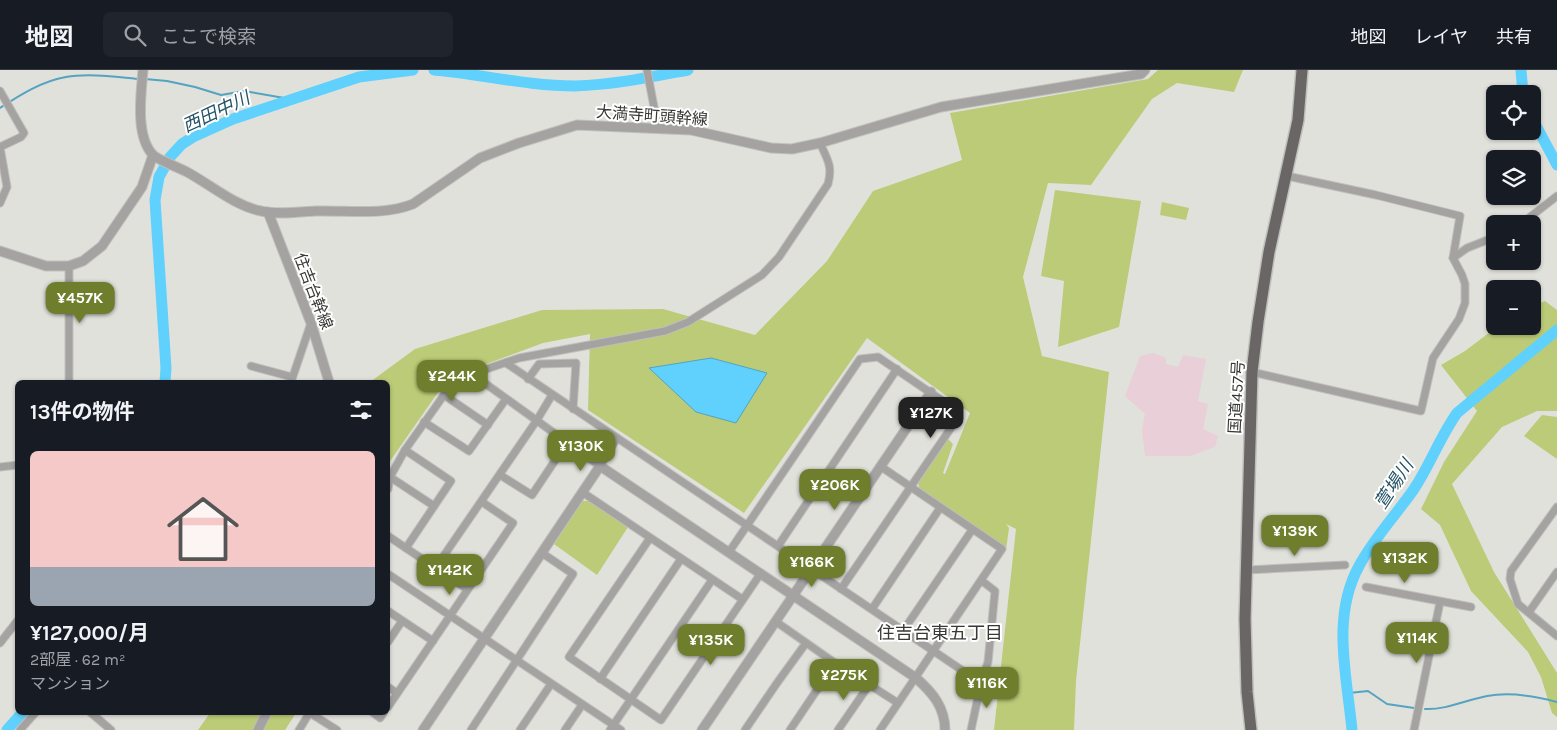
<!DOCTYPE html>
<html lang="ja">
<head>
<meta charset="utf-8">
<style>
	body { margin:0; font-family:Karla,"Noto Sans JP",sans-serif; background:#20242c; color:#f1f3f6; height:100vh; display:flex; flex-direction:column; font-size:19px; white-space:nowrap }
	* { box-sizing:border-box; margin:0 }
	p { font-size:16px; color:#9ea1a6 }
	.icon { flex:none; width:28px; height:28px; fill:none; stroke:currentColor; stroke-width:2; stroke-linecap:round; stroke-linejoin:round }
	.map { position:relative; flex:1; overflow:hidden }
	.details { position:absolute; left:15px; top:310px; width:375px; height:335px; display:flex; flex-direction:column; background:#171b24; border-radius:8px; box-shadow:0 1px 4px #0004 }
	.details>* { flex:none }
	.controls { position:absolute; left:1486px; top:15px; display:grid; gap:10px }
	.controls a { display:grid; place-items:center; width:55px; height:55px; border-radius:8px; background:#171b24; box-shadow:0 1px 4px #0004; font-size:25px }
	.price { position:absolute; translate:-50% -42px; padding:0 11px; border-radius:10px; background:#6e7e2d; color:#fff; font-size:16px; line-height:32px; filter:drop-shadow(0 1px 2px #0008) }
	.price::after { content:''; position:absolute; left:50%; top:30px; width:15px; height:11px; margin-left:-8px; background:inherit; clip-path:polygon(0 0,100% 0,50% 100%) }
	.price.current { background:#222; color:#fff }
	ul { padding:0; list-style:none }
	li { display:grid; align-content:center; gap:10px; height:265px; padding:0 15px }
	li+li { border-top:1px solid #363941 }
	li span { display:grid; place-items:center; height:155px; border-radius:8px; color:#555 }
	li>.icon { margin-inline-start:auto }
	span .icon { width:90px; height:90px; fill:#fffc; stroke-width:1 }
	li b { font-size:21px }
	h2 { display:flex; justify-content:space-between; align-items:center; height:60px; padding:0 15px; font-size:21px }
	header { display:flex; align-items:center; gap:30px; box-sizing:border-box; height:70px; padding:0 25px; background:#171b24; border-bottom:1px solid #363941 }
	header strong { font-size:24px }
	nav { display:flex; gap:28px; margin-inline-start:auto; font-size:18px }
	.search { width:350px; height:45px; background:#20242c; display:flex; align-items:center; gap:12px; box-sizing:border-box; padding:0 18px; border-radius:8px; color:#9ea1a6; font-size:19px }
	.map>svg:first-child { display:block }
	.education { fill:#e8cfd8 }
	.green { fill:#bbcb77 }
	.water { fill:#60d1fc; stroke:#54a3c0 }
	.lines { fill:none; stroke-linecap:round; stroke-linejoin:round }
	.stream { stroke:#54a3c0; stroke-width:2 }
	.river { stroke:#60d1fc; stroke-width:11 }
	.minor-casing { stroke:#bfbfbb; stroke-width:9 }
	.tertiary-casing { stroke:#bfbfbb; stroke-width:11 }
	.trunk-casing { stroke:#bfbfbb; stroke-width:14 }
	.minor { stroke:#a5a3a2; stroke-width:7 }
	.tertiary { stroke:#a5a3a2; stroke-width:9 }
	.trunk { stroke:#6a6665; stroke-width:11 }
	.labels { text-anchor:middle; stroke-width:4; stroke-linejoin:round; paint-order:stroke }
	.street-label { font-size:16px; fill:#373735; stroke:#fff }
	.water-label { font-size:18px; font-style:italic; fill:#235365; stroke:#fff }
	.neighbourhood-label { font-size:18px; fill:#373735; stroke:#fff }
</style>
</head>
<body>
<header>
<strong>地図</strong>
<div class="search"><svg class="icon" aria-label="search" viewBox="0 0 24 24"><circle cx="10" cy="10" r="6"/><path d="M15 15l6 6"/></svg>ここで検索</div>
<nav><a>地図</a><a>レイヤ</a><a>共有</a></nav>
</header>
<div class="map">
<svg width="1557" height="660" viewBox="0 0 1557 660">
	<rect width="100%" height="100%" fill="#e1e1dc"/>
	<polygon class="education" points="1153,283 1166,288 1166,294 1178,297 1183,285 1206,289 1198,331 1208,334 1203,359 1218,366 1215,377 1190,386 1145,386 1142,360 1145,344 1125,326 1140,286"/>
	<g class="green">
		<polygon points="1158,0 1243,0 1234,22 1177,13 1152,29 1091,115 1048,113 1023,207 1042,286 1109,302 1076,611 1074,660 994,660 1016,459 1006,454 1009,458 1006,480 920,420 918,413 948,369 953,374 943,403 945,404 970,343 867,268 744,443 588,340 590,264 543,273 448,308 388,394 388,312 370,312 415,279 542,240 663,239 755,265 827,191 873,121 962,90 950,43 1148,9"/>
		<polygon points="1055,120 1141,131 1119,257 1058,277 1064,211 1041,206"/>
		<polygon points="1162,132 1189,138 1186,150 1160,145"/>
		<polygon points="1545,231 1557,240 1557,341 1537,341 1502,357 1452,414 1494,502 1557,603 1557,647 1552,643 1541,607 1528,582 1471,521 1440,455 1421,439 1444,392 1477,341 1441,295 1465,281 1498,256 1532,256 1533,236"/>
		<polygon points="1542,345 1557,347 1557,389 1524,366"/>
		<polygon points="582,431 589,431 628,457 597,505 554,474"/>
		<polygon points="210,643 296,643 285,660 198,660"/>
	</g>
	<polygon class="water" points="711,288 767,303 736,353 696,342 649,298"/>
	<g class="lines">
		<g class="stream">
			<polyline points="145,9 167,11 195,17 221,25 244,21 290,29"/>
			<path d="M0,38C20,25 42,11 66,7C88,3 117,7 140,9"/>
			<polyline points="1349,623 1368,621 1387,634 1414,638"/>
			<path d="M1425,639C1446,640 1466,630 1487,626C1509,622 1535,626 1557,632"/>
		</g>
		<g class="river">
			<path d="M434,0C481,4 527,16 575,16C613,15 651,7 688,0"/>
			<polyline points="1521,0 1523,24"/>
			<polyline points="1532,48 1557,95"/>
			<polyline points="165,312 166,298 155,130 159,107 170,87 182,74 193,67 233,49 359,7 413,0"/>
			<polyline points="7,660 23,642"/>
			<path d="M1352,660C1347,606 1331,547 1359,496C1374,468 1396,445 1414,419C1430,395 1440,367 1457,343L1557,260"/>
		</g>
		<defs>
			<g id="minor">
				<polyline points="647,0 658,58"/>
				<polyline points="0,21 24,63 21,67 0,77 7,117 0,133"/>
				<polyline points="1521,154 1557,126"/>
				<polyline points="1453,188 1467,178 1495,167"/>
				<polyline points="506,293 981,613"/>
				<polyline points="251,296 292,307"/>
				<polyline points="1252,302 1421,341 1433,288 1459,249 1465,233 1465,214 1462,205 1453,188 1460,146 1376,125 1287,106"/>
				<polyline points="472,304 600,396 617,368"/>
				<polyline points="528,309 539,294 576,293 573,339"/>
				<polyline points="69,312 69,196"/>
				<polyline points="291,312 311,253"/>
				<polyline points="444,325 488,355"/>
				<polyline points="424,352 469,381 506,329"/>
				<polyline points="405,380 451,411 406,478"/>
				<polyline points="880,396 1002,479 880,660"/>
				<polyline points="0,397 18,395"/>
				<polyline points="500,405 532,425 568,371"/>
				<polyline points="390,407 434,436"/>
				<path d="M388,419L390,407L405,380L444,325L452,316L472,304L519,288L665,261L688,252L762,205L779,187L828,114C833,96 827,89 820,73"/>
				<polyline points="582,422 742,529"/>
				<polyline points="1557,437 1511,501 1510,509 1518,534 1557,566"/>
				<polyline points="388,466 467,519"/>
				<polyline points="650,468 569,587 661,650 761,503"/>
				<polyline points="778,476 897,299"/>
				<polyline points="729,482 860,289 878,287 953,338 955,352 841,519"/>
				<polyline points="436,497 537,350 552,325"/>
				<polyline points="1247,500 1345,495"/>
				<polyline points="388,504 621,660"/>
				<polyline points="1366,517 1471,537"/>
				<polyline points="872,539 940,438"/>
				<polyline points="388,541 433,571"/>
				<polyline points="1529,542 1557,502"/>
				<polyline points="775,551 835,593 898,633"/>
				<polyline points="903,561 972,460"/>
				<polyline points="388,572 402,551"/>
				<polyline points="0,573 18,550"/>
				<polyline points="600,609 681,489"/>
				<polyline points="388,617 397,623"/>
				<polyline points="388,637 513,453 482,432"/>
				<polyline points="90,642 111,660"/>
				<polyline points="372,642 380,648 384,642"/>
				<polyline points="310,643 337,660"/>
				<polyline points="20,660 36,642"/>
				<polyline points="299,660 310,642"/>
				<polyline points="471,660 573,504 542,483"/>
				<polyline points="520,660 551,614"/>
				<polyline points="565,660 582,635"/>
				<polyline points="610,660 712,510"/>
				<polyline points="745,660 777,613 806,573"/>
				<polyline points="790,660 835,593"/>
				<polyline points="838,660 869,615"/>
				<polyline points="971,660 981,613 988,592 995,521 982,511"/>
				<polyline points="1414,660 1440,532"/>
			</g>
			<g id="tertiary">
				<path d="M143,0C141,24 135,66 153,85C158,90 180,98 187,102C211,115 235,136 261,141C278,145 298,142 315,141C346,140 383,146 413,134L480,88L519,73L577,55L691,60L771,78L792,79L820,73L941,37L1141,4L1145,0"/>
				<polyline points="268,142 311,253 329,312"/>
				<polyline points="0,181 46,196 69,196 83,191 102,176 142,117 153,85"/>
				<polyline points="258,660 267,642"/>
				<path d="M423,660L600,396L916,608C932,622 945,637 945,660"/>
				<polyline points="702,660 931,322"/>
			</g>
			<polyline id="trunk" points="1251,660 1247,622 1245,549 1252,302 1258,252 1269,182 1298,50 1302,0"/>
		</defs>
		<use href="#minor" class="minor-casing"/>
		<use href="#tertiary" class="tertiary-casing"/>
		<use href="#trunk" class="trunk-casing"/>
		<use href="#minor" class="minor"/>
		<use href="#tertiary" class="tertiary"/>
		<use href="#trunk" class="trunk"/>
	</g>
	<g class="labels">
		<g class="street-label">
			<text transform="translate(652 45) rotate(4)" y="6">大満寺町頭幹線</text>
			<text transform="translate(314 221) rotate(69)" y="6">住吉台幹線</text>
			<text transform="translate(1236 327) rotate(-87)" y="6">国道457号</text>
		</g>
		<g class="water-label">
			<text transform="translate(216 42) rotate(-25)" y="6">西田中川</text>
			<text transform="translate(1394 414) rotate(-57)" y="6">萱場川</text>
		</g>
		<g class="neighbourhood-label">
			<text x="940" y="569">住吉台東五丁目</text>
		</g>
	</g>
</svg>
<div class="controls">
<a><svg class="icon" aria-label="locate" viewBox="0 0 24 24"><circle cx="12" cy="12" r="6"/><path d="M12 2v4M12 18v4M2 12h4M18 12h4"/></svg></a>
<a><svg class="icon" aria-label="layers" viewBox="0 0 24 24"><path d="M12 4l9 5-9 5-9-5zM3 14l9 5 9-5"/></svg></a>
<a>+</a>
<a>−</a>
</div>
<b class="price" style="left:80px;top:254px">¥457K</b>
<b class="price" style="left:452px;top:332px">¥244K</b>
<b class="price current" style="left:931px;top:369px">¥127K</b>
<b class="price" style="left:581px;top:402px">¥130K</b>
<b class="price" style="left:835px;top:441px">¥206K</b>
<b class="price" style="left:1295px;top:487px">¥139K</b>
<b class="price" style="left:1405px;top:514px">¥132K</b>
<b class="price" style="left:812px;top:518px">¥166K</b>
<b class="price" style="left:450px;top:526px">¥142K</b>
<b class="price" style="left:1417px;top:594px">¥114K</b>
<b class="price" style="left:711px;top:596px">¥135K</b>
<b class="price" style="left:844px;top:631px">¥275K</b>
<b class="price" style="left:987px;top:639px">¥116K</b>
<section class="details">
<h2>13件の物件<svg class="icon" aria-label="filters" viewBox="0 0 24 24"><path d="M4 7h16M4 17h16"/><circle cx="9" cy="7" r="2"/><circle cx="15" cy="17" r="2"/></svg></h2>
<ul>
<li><span style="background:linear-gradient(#f6c9c9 75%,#9aa5b1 0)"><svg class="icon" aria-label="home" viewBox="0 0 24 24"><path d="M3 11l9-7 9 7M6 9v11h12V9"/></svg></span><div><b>¥127,000/月</b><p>2部屋 · 62 m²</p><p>マンション</p></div></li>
</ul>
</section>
</div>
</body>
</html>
